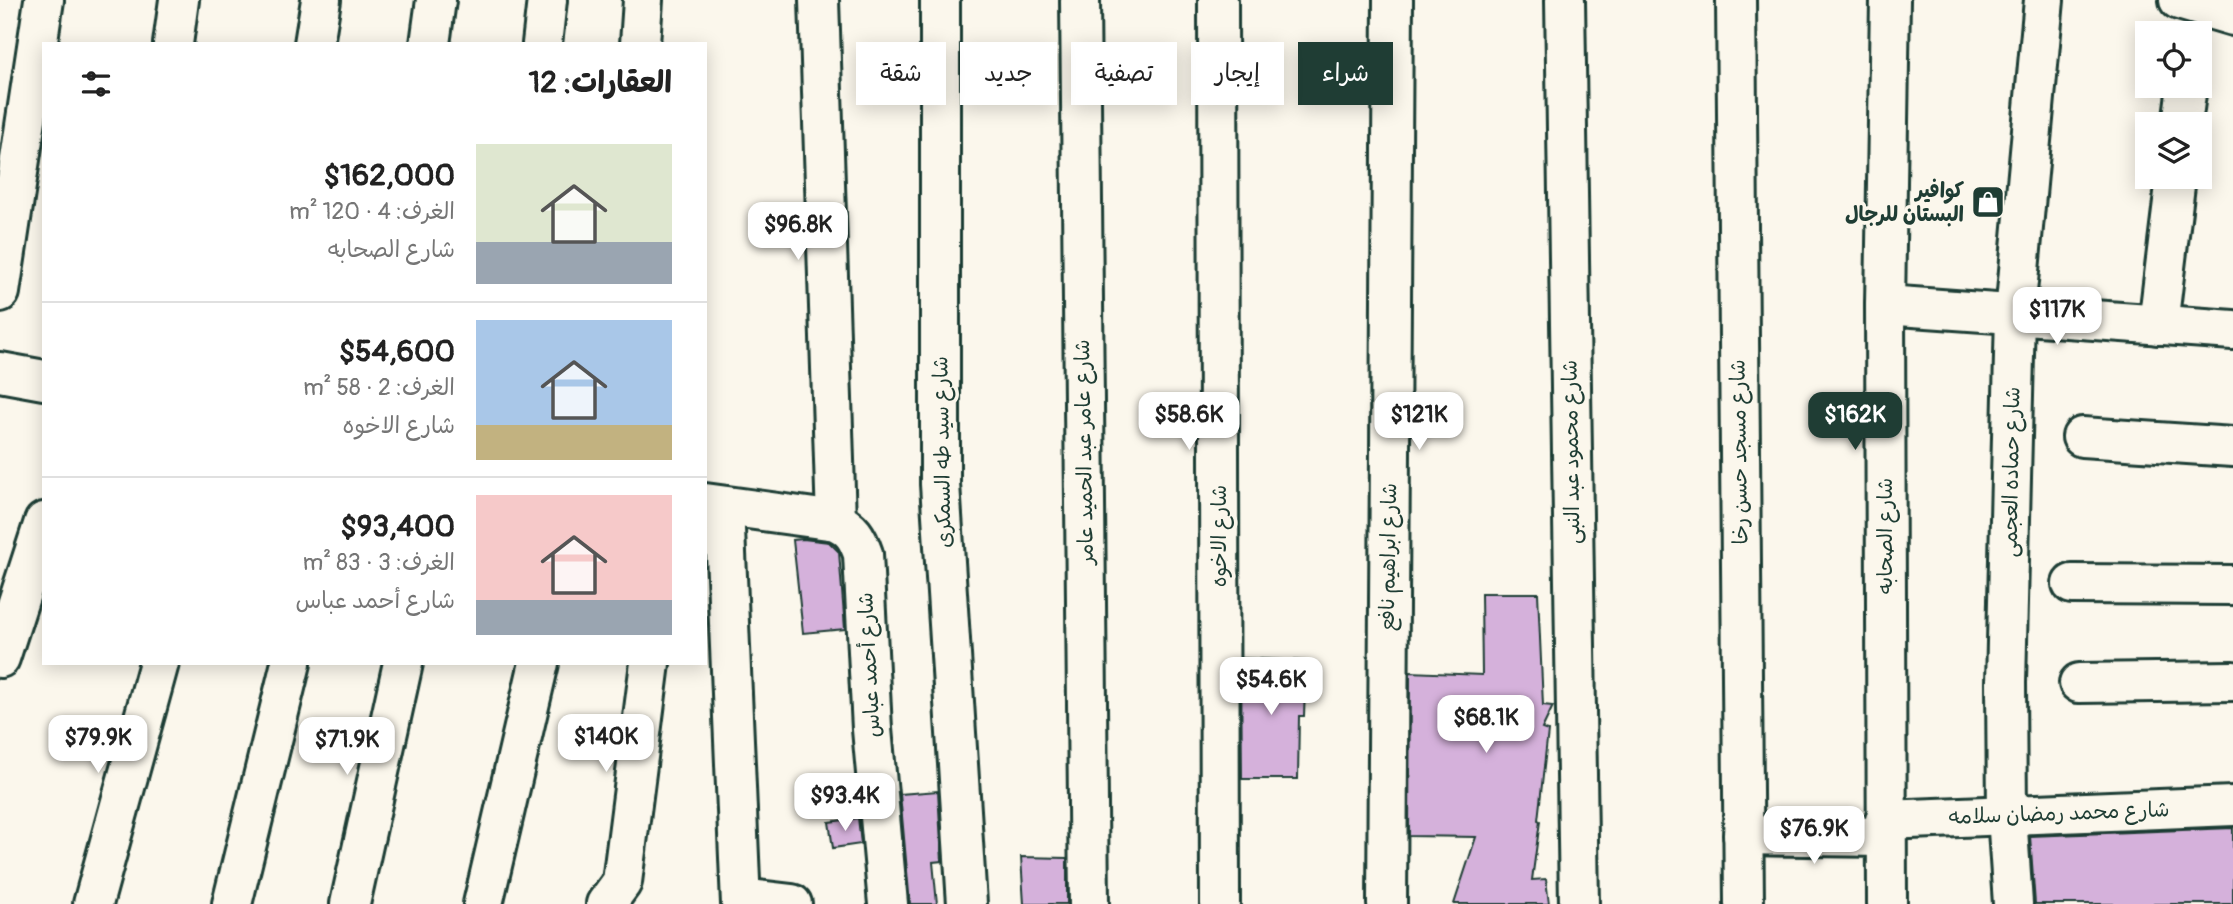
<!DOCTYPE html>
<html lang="ar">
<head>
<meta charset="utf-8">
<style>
	body { margin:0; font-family:Pangolin,"Playpen Sans Arabic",sans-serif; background:#f6f6f6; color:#222; direction:rtl; height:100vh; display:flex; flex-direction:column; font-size:26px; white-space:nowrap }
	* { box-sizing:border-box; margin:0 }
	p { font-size:23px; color:#767676 }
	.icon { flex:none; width:38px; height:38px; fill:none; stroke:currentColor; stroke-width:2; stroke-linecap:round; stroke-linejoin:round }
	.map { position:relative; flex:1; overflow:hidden; direction:ltr }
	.panel { position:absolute; left:42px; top:42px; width:665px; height:623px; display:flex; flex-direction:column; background:#fff; border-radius:0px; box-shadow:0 4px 18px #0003; direction:rtl }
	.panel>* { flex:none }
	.top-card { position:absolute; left:728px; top:42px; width:665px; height:63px; direction:rtl; display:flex; gap:14px }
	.buttons { position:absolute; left:2135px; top:21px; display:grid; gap:14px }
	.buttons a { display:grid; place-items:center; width:77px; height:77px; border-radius:0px; background:#fff; box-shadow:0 4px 18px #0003; font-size:35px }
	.price { position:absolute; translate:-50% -60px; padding:0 16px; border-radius:14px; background:#fff; color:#222; font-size:23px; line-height:46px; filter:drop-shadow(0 2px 4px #0008) }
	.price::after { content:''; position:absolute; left:50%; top:42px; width:21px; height:16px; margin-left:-10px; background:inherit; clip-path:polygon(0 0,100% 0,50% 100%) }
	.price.on { background:#1f3d34; color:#fff }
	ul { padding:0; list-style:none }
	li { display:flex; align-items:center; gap:21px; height:175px; padding:0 35px }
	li+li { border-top:2px solid #e0e0e0 }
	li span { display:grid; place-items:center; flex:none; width:196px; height:140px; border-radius:0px; color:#555 }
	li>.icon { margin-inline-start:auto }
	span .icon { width:84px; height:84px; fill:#fffc; stroke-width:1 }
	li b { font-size:30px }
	h2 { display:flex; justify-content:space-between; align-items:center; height:84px; padding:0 35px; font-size:30px }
	.pill { padding:0 24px; border-radius:0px; background:#fff; box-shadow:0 4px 18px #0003; font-size:24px; line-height:63px }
	.pill.on { background:#1f3d34; color:#fff }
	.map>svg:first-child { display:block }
	.building { fill:#d5b1db; stroke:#1f3d34; stroke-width:2 }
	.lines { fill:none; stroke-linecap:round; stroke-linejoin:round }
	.minor-casing { stroke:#1f3d34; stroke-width:44 }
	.minor { stroke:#fbf7ec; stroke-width:38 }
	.labels { text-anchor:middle; stroke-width:7; stroke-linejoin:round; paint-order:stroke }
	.poi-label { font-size:21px; font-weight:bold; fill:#1f3d34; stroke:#fbf7ec; text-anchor:end }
	.street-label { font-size:21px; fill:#1f3d34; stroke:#fbf7ec }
</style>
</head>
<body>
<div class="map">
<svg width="2233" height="904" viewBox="0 0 2233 904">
	<rect width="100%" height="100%" fill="#fbf7ec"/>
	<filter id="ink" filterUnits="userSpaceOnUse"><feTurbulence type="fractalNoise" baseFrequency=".0143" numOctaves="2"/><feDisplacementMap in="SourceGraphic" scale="14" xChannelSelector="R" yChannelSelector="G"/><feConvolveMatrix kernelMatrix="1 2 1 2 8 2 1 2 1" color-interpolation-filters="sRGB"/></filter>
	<g filter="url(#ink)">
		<g class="building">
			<polygon points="803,539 829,542 839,552 845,629 803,633 793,540"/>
			<polygon points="1481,593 1538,593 1543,705 1553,706 1542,729 1548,731 1538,820 1540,821 1532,880 1546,879 1549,904 1454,904 1476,837 1409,836 1410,672 1482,675"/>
			<polygon points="1241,658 1306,661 1304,716 1299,716 1298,779 1242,779"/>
			<polygon points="938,791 942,861 933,862 937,904 910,904 900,794"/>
			<polygon points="858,818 861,844 833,848 829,822"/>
			<polygon points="2233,828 2233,904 2035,904 2030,836"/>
			<polygon points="1021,857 1067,858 1067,904 1024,904"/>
		</g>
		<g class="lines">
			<defs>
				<g id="minor">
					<polyline points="819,0 836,521"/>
					<polyline points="940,0 940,484 967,904"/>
					<polyline points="1080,0 1089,904"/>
					<polyline points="1218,0 1220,904"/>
					<polyline points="1565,0 1579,904"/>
					<polyline points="1736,0 1744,904"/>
					<polyline points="2179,0 2233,16"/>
					<polyline points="173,44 179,0"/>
					<polyline points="314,44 321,0"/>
					<polyline points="430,44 436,0"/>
					<polyline points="542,44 547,0"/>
					<polyline points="640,44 643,0"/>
					<polyline points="2182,124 2187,86"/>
					<polyline points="0,292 44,0"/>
					<polyline points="1885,305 2233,330"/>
					<polyline points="2158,325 2176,177"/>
					<polyline points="0,372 44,380"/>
					<polyline points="2082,437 2233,447"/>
					<path d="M705,503L836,521C852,529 857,537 863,554L872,729L888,904"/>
					<polyline points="724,506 741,904"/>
					<polyline points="2072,584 2233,585"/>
					<polyline points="0,658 44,522"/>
					<polyline points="2079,683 2233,681"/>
					<polyline points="1885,820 2233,806"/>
					<polyline points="1743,835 1886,837"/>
					<polyline points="741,898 792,904"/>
					<polyline points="93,904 159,663"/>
					<polyline points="232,904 291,663"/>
					<polyline points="350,904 403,663"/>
					<polyline points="483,904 539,663"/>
					<polyline points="606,904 622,882 650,663"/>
					<polyline points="1387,904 1393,0"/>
					<polyline points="1887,904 1885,305 1890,0"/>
					<polyline points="2013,904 2007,815 2006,683 2015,314 2044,0"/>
				</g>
			</defs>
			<use href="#minor" class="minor-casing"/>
			<use href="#minor" class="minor"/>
		</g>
	</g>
	<defs>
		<symbol id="shop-square" viewBox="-11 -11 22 22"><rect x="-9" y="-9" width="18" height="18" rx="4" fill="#1f3d34" stroke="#fbf7ec"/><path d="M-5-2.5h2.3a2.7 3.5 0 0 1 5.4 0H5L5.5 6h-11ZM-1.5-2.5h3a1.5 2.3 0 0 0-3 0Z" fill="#fff"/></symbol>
	</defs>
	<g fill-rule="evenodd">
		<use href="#shop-square" x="1969" y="183" width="38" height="38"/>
	</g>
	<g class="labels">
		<g class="poi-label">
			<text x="1964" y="197">كوافير<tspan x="1964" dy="24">البستان للرجال</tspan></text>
		</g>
		<g class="street-label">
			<text transform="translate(942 452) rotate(-91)" y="7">شارع سيد طه السمكرى</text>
			<text transform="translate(1084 452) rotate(-91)" y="7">شارع عامر عبد الحميد عامر</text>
			<text transform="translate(1571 452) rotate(-91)" y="7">شارع محمود عبد النبى</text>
			<text transform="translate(1739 452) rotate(-91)" y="7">شارع مسجد حسن رخا</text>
			<text transform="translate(2011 472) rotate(-89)" y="7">شارع حماده العجمى</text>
			<text transform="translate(1219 536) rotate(-90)" y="7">شارع الاخوه</text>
			<text transform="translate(1885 536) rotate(-90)" y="7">شارع الصحابه</text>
			<text transform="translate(1388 557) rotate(-89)" y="7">شارع ابراهيم نافع</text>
			<text transform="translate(869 665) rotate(-93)" y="7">شارع أحمد عباس</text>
			<text transform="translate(2059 813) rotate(-2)" y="7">شارع محمد رمضان سلامه</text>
		</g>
	</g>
</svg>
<div class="buttons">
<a><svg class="icon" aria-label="locate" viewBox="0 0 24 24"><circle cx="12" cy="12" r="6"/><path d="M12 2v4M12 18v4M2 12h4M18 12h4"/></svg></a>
<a><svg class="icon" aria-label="layers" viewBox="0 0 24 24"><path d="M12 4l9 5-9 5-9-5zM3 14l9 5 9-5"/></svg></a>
</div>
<b class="price" style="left:798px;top:262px">$96.8K</b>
<b class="price" style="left:2057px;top:347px">$117K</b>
<b class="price" style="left:1189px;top:452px">$58.6K</b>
<b class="price" style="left:1419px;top:452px">$121K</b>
<b class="price on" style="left:1855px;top:452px">$162K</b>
<b class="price" style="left:1271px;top:717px">$54.6K</b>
<b class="price" style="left:1486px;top:755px">$68.1K</b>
<b class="price" style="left:606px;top:774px">$140K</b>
<b class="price" style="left:98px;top:775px">$79.9K</b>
<b class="price" style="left:347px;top:777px">$71.9K</b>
<b class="price" style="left:845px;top:833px">$93.4K</b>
<b class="price" style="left:1814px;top:866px">$76.9K</b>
<div class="top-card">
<a class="pill on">شراء</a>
<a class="pill">إيجار</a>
<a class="pill">تصفية</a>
<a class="pill">جديد</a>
<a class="pill">شقة</a>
</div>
<section class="panel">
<h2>العقارات: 12<svg class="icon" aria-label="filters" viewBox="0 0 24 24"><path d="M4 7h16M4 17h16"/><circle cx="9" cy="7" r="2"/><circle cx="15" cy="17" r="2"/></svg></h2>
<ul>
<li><span style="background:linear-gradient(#dfe7d0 70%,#9aa5b1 0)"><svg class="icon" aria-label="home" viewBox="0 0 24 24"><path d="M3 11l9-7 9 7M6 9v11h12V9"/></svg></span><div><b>$162,000</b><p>الغرف: 4 · 120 m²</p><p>شارع الصحابه</p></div></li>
<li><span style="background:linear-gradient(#a9c7e8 75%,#c2b280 0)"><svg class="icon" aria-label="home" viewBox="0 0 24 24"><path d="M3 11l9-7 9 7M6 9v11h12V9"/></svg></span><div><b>$54,600</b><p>الغرف: 2 · 58 m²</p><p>شارع الاخوه</p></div></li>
<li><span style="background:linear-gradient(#f6c9c9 75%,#9aa5b1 0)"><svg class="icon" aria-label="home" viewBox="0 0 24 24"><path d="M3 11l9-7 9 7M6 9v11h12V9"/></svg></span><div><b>$93,400</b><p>الغرف: 3 · 83 m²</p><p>شارع أحمد عباس</p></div></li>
</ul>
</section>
</div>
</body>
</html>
